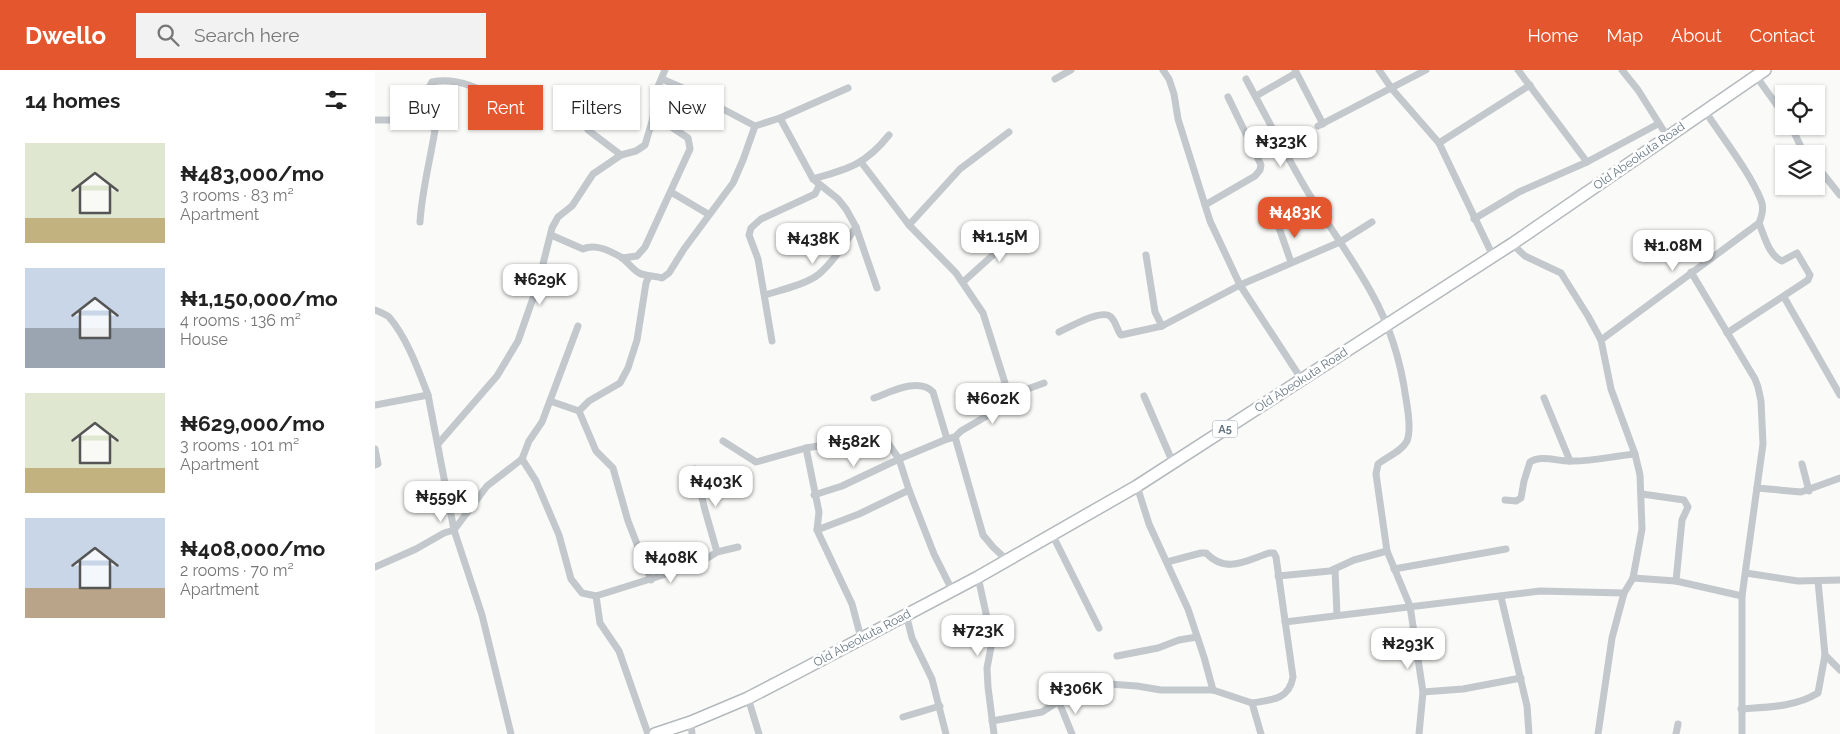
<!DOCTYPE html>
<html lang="en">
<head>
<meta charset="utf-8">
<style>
	body { margin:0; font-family:Raleway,sans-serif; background:#f2f2f2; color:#222; height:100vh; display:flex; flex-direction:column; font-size:19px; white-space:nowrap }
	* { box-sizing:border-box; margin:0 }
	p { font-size:16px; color:#767676 }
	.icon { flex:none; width:28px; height:28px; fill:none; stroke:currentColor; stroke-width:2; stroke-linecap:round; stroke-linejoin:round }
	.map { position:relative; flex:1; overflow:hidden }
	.sheet { display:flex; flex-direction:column; background:#fff; width:375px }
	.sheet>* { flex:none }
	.guide { position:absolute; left:15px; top:15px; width:475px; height:45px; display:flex; gap:10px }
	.fabs { position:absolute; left:1400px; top:15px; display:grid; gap:10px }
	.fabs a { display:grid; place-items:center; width:50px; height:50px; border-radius:0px; background:#fff; box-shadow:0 1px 4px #0004; font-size:25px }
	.price { position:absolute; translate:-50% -42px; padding:0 11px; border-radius:10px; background:#fff; color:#222; font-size:16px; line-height:32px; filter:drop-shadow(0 1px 2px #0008) }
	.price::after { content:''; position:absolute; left:50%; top:30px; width:15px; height:11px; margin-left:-8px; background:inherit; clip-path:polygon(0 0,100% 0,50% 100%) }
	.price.on { background:#e4572e; color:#fff }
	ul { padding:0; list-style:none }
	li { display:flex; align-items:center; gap:15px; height:125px; padding:0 25px }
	li span { display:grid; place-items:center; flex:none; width:140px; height:100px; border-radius:0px; color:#555 }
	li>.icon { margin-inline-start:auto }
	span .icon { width:60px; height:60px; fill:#fffc; stroke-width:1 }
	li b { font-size:21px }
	h2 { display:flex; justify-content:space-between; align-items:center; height:60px; padding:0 25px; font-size:21px }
	.pill { padding:0 18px; border-radius:0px; background:#fff; box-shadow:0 1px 4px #0004; font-size:18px; line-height:45px }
	.pill.on { background:#e4572e; color:#fff }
	header { display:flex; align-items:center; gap:30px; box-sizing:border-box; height:70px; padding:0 25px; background:#e4572e; color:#fff }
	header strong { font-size:24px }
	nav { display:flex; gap:28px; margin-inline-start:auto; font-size:18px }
	.search { width:350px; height:45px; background:#f2f2f2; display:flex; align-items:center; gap:12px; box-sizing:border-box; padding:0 18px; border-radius:0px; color:#767676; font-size:19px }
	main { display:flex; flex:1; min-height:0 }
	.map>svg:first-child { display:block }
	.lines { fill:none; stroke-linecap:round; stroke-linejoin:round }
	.trunk-casing { stroke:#b4b9bd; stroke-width:14 }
	.minor { stroke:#c3c8cc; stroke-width:7 }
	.trunk { stroke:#fff; stroke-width:11 }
	.labels { text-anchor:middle; stroke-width:5; stroke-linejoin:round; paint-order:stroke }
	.shield { fill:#fff; stroke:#939fa8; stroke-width:1 }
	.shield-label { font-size:11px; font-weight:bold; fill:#657683 }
	.street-label { font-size:12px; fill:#657683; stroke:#fff }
</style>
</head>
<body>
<header>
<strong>Dwello</strong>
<div class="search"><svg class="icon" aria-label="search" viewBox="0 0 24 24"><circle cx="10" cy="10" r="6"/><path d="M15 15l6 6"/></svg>Search here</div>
<nav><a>Home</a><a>Map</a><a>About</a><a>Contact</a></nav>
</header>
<main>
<section class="sheet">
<h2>14 homes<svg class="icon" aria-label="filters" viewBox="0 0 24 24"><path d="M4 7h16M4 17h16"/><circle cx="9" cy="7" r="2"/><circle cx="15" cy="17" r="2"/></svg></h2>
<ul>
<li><span style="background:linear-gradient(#dfe7d0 75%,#c2b280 0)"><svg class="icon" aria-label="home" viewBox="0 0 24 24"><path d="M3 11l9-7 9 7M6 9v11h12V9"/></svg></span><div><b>₦483,000/mo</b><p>3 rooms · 83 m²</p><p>Apartment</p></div></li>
<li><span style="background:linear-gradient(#c9d6e8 60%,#9aa5b1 0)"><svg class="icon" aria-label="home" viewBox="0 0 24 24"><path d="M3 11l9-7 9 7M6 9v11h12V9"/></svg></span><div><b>₦1,150,000/mo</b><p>4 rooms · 136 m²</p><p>House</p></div></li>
<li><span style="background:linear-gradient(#dfe7d0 75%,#c2b280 0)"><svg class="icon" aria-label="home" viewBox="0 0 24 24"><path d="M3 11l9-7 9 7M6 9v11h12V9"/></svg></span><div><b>₦629,000/mo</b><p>3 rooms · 101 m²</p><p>Apartment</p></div></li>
<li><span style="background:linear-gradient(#c9d6e8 70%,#b9a48a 0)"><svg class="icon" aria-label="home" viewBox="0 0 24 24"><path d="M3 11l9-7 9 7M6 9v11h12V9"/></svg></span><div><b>₦408,000/mo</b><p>2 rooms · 70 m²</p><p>Apartment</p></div></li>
</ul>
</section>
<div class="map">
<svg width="1465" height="664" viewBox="0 0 1465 664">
	<rect width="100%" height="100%" fill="#fafaf8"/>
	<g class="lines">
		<defs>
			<polyline id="trunk" points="280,664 316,652 373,628 427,600 603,507 762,416 1137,174 1390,0"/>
		</defs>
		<use href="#trunk" class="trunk-casing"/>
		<g class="minor">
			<polyline points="788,0 794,9 799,24 803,49 835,151 865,215 927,310"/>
			<polyline points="920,0 948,54"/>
			<polyline points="1004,0 1017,19 1064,73 1118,186"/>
			<polyline points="1143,0 1212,92"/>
			<polyline points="1247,0 1263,20 1292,66"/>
			<polyline points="1381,6 1409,45"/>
			<polyline points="287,9 310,19 380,56"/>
			<polyline points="680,9 696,0"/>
			<path d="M871,9C891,46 910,83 931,119C952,154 976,186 996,222C1014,254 1026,292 1031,329C1033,340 1036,361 1032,371C1026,382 1013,386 1003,394L1001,404L1012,481L1035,536L1048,622L1044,664"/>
			<polyline points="881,26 921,3"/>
			<polyline points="197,28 202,32 213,60 246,85"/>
			<polyline points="405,48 438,109 463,129 471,139 481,157 502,218"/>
			<path d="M0,50C14,50 52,48 60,60C55,91 47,120 45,152"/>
			<path d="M45,52L52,21L57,12C87,6 114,24 140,38"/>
			<polyline points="943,56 1051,0"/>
			<polyline points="1416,56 1426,77 1432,84"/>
			<polyline points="1064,73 1155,15"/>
			<polyline points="1441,95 1465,125"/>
			<path d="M438,109C473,99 490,95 514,65"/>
			<polyline points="296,122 333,144"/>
			<polyline points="830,135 880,106 885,100 886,95 853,27"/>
			<polyline points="1099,149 1144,122 1212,92 1283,54"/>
			<polyline points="902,152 916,192"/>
			<polyline points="534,155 585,99 634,62"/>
			<path d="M176,165L208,179C220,173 235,181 246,187C252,191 257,199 264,203C272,207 279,205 287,208L294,203L309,179L358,113L368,90L380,56L405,48L473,18"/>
			<polyline points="1137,174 1150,186 1186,203 1213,246 1226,270 1236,319 1260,384 1265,405 1267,459 1258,508 1249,523 1237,568 1223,664"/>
			<polyline points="771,185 780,242 787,256"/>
			<polyline points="247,188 262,186 270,177 315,79 313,68 289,52 278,48"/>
			<polyline points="1316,202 1380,309 1383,317 1386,331 1388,374 1367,526 1367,664"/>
			<polyline points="588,212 618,185 641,155"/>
			<path d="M390,225C406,220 432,214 444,204C459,191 470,173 481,157"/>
			<polyline points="1409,227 1465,325"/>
			<path d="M0,240C5,242 10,244 14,247C32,268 43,299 53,325L79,460L107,545L136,664"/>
			<path d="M684,262C695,257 727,238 736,247C741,252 742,260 746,265L787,256L865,215L965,172L997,152"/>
			<path d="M1352,263L1433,210L1435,205L1422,183L1407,191C1394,186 1389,165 1384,153"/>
			<path d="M1226,270L1384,153C1387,146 1389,137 1386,130C1374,101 1347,67 1330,41"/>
			<polyline points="397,271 383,189 374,165 376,158 386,149 440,124 444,116"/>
			<polyline points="633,326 669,313"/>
			<polyline points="769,326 798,393"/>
			<path d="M499,328C516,322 543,307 558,322L572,369"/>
			<polyline points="1169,328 1195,391"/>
			<polyline points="175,331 204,341 221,381 238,398 253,451 276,510"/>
			<polyline points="0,335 53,325"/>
			<polyline points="204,341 214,331 245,313 253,298 262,270 271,213 274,206"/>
			<polyline points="580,367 608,465 618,477 632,490"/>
			<polyline points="348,371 381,392 431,378 486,369 503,368 513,373 524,389 534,420 559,484 577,520"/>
			<polyline points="63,374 122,306 143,271 163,214 177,158 183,147 197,136 218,104 246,85 261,81 270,75 278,48 279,26 290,0"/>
			<polyline points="431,378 444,442 442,460 477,534 486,568"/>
			<polyline points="0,379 3,394 0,395"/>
			<polyline points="147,389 161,411 184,465 196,509 207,523 221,526 225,553 244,581 273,664"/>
			<polyline points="1427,394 1434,421"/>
			<polyline points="320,399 330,440 342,482"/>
			<polyline points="762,416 774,454 813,539 829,587 838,620"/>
			<polyline points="1382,418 1426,422 1465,408"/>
			<polyline points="1267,424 1309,430 1313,437 1307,450 1301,511"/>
			<polyline points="439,425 467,416 524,389 572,369 580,367 586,361 629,336 633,326 630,313 608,243 581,203 534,155 486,92"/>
			<path d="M1130,430L1141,431L1146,428L1149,411L1155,392C1166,385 1182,391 1194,391C1214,392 1239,386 1260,384"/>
			<polyline points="442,460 484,444 534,420"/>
			<polyline points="677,464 724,558"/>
			<path d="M792,492L826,483H831C851,504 870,491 894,483H899L901,487L918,607C914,630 896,630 877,633"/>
			<polyline points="0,497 41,479 69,463 79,460 112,416 147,389 154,371 167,352 203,256"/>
			<polyline points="960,499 962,545"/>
			<polyline points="1019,499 1131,479"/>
			<polyline points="1371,503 1423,511 1465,510"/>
			<polyline points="903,506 955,501 979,490 1012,481"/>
			<polyline points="603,507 614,557 616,577 612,598 613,617 619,664"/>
			<polyline points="1258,508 1301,511 1367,526"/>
			<polyline points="1443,511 1450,585 1465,600"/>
			<polyline points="221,526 323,494 342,482 363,477"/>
			<polyline points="1126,527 1152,636 1154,664"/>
			<polyline points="531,544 537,568 557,609 571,664"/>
			<polyline points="910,552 1165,521 1249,523"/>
			<polyline points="742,586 783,578 804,570 822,567"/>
			<polyline points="1048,622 1088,619 1146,608"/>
			<polyline points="373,628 384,664"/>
			<polyline points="684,632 697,664"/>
			<path d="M1366,639C1393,637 1420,637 1443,623L1450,585"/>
			<polyline points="528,647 565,636"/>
			<polyline points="617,651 667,642 699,621 716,616 734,614 762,616 786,620 838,620 877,633 886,664"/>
			<polyline points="316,652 317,664"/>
			<polyline points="1301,664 1303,654"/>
		</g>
		<use href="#trunk" class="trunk"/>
	</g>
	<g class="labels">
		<rect class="shield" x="837.5" y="350.5" width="25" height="17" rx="4"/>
		<g class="shield-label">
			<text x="850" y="363">A5</text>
		</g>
		<g class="street-label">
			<text transform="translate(1264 86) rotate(-35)" y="4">Old Abeokuta Road</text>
			<text transform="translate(926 310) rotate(-33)" y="4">Old Abeokuta Road</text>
			<text transform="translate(487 568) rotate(-28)" y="4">Old Abeokuta Road</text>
		</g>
	</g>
</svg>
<div class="fabs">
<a><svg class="icon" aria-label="locate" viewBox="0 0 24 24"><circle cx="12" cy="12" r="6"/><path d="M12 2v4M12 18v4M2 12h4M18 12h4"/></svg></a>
<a><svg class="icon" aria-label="layers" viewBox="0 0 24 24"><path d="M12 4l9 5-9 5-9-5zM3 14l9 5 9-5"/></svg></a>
</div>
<b class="price" style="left:906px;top:98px">₦323K</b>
<b class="price on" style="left:920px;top:169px">₦483K</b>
<b class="price" style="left:625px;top:193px">₦1.15M</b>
<b class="price" style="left:438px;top:195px">₦438K</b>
<b class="price" style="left:1298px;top:202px">₦1.08M</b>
<b class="price" style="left:165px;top:236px">₦629K</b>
<b class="price" style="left:618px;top:355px">₦602K</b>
<b class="price" style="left:479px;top:398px">₦582K</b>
<b class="price" style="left:341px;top:438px">₦403K</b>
<b class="price" style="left:66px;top:453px">₦559K</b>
<b class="price" style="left:296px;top:514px">₦408K</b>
<b class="price" style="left:603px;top:587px">₦723K</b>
<b class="price" style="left:1033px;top:600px">₦293K</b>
<b class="price" style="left:701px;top:645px">₦306K</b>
<div class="guide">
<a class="pill">Buy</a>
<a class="pill on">Rent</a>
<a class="pill">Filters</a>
<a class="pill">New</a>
</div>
</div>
</main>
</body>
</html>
